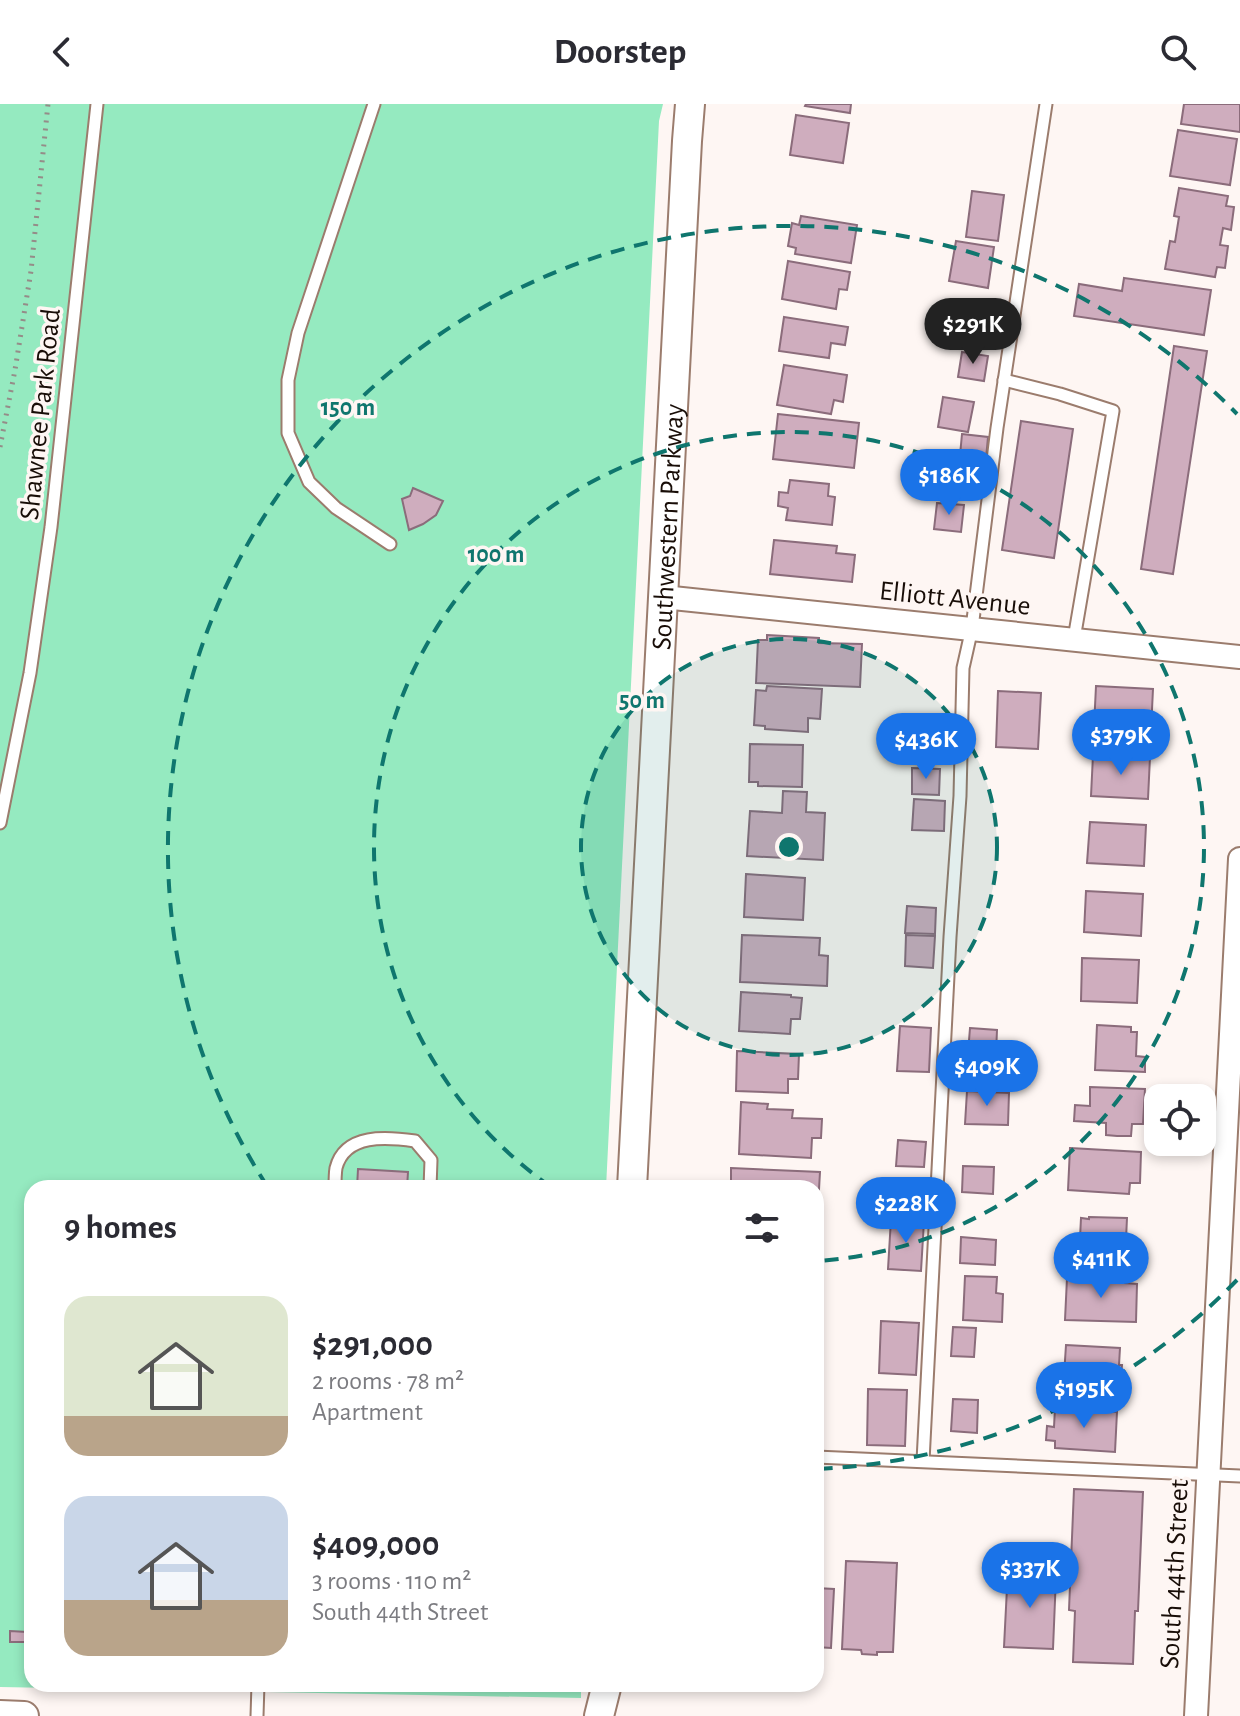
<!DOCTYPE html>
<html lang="en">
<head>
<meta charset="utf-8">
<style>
	body { margin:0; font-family:"Alegreya Sans",sans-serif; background:#f2f2f3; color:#2b2b33; height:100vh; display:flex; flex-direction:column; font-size:30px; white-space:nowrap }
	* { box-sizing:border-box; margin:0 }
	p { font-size:26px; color:#7c7c81 }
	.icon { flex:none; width:44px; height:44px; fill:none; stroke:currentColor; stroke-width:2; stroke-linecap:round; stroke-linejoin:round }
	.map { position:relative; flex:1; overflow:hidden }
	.drawer { position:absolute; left:24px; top:1076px; width:800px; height:512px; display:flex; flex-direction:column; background:#fff; border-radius:24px; box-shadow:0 4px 12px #0003 }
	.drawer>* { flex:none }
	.fabs { position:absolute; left:1144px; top:980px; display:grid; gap:16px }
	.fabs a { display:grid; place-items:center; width:72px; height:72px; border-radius:16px; background:#fff; box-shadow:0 4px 12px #0003; font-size:40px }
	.price { position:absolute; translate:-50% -68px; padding:0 18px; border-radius:28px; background:#1a73e8; color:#fff; font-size:26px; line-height:52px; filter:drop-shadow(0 2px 4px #0008) }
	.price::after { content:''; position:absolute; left:50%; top:48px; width:24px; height:18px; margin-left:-12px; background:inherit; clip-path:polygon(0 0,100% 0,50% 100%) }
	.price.selected { background:#222; color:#fff }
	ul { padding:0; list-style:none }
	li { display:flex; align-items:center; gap:24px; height:200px; padding:0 40px }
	li span { display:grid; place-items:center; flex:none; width:224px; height:160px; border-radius:24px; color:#555 }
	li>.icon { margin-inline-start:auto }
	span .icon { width:96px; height:96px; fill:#fffc; stroke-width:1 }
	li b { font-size:34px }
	h2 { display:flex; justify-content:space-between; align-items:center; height:96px; padding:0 40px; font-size:34px }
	header { display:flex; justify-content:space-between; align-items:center; height:104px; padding:0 40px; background:#fff; font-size:36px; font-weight:600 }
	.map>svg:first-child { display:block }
	.green { fill:#95eac0 }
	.building { fill:#cfadbe; stroke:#8b6c7b; stroke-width:2 }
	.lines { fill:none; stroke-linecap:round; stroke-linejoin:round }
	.service-casing { stroke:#9b7c6d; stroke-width:15 }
	.minor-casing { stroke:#9b7c6d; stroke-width:26 }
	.tertiary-casing { stroke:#9b7c6d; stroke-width:32 }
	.path { stroke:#958c88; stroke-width:5; stroke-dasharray:2 6; stroke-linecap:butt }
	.service { stroke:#fff; stroke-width:11 }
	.minor { stroke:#fff; stroke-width:22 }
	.tertiary { stroke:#fff; stroke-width:28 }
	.ring { fill:none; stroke:#0f766e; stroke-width:4; stroke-dasharray:14 10 }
	.labels { text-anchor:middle; stroke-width:7; stroke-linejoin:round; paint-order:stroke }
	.street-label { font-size:28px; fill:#180d07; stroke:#fef6f3 }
	.centre { fill:#0f766e; stroke:#fef6f3; stroke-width:4 }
	.ring-label { font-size:24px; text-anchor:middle; font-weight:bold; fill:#0f766e; stroke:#fef6f3; stroke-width:7; stroke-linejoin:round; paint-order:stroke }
</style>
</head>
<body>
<header><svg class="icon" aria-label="back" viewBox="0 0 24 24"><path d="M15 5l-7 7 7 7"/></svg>Doorstep<svg class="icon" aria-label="search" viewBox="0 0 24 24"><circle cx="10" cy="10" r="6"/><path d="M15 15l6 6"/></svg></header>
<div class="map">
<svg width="1240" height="1612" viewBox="0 0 1240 1612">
	<rect width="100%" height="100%" fill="#fef6f3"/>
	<polygon class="green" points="0,0 663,0 659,17 606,1084 32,1084 32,1580 581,1580 581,1594 0,1583"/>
	<g class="building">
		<polygon points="806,0 851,0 850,9 805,2"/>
		<polygon points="1184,0 1240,0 1240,28 1181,20"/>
		<polygon points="796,11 849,19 843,59 790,51"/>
		<polygon points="1178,26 1237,35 1230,81 1170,72"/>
		<polygon points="1179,84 1228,92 1226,102 1234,103 1231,126 1223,124 1220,141 1228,142 1225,164 1217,163 1215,173 1165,165 1170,137 1175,138 1179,113 1174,112"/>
		<polygon points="972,87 1004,91 998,137 966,133"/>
		<polygon points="801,112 857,121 851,159 795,150 796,144 788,142 792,119 799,121"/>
		<polygon points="956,137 994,143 988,184 949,177"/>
		<polygon points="788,157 850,168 847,186 839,185 836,205 782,195"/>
		<polygon points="1124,174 1211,186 1204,231 1074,212 1079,180 1122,187"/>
		<polygon points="784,213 848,223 845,241 831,239 829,254 779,247"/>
		<polygon points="1174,242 1207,247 1173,470 1141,465"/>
		<polygon points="962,248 988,252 984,277 958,273"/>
		<polygon points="784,261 847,271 843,298 834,296 831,310 777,301"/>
		<polygon points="943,293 974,298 968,328 938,323"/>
		<polygon points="778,310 859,319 854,364 773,355"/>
		<polygon points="1021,317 1073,325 1054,454 1002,446"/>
		<polygon points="962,330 988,333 985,365 959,362"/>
		<polygon points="790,376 829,380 828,392 835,393 832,421 786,416 788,404 778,402 779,388 788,389"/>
		<polygon points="413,384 443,397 436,411 423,420 409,426 402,395 410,392"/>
		<polygon points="937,399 964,401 961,428 934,425"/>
		<polygon points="774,436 837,442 836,449 855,451 852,478 770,470"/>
		<polygon points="767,531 819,534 819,539 862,540 860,583 756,579 758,536 767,536"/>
		<polygon points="767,582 822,585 820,615 808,614 808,628 765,625 765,622 754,621 756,586 766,587"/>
		<polygon points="1096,582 1153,585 1151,626 1094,623"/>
		<polygon points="998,587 1041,589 1038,645 996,643"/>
		<polygon points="750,640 803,641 802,683 758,682 758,678 749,678"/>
		<polygon points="1093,651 1150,653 1148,695 1091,692"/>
		<polygon points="912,664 940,665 939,691 912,690"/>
		<polygon points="783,687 807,688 806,708 825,709 823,756 747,752 750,707 782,709"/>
		<polygon points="914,695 945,697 944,727 912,726"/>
		<polygon points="1090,718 1146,721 1144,762 1087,759"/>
		<polygon points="746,770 805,774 803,816 744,813"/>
		<polygon points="1086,787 1143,790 1141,832 1084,828"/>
		<polygon points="907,802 936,804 935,830 905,829"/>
		<polygon points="742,831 820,834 819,851 828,852 827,882 740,878"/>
		<polygon points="906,831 935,832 933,864 905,862"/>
		<polygon points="1082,854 1139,856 1137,899 1081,897"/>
		<polygon points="741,888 791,891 791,893 802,894 800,915 791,915 790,930 739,927"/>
		<polygon points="1097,921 1131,923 1131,928 1137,928 1136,952 1145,953 1145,968 1095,966"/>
		<polygon points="900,922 931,924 929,968 897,967"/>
		<polygon points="970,924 997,926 996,950 968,949"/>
		<polygon points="737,947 799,950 798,975 788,975 788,989 736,987"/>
		<polygon points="1090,983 1145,985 1143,1020 1132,1020 1131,1032 1117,1032 1106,1031 1106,1019 1074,1017 1075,1001 1090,1002"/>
		<polygon points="967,987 1009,989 1008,1021 965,1020"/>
		<polygon points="741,998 768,1000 767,1005 793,1006 792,1014 822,1015 821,1034 812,1034 811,1054 739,1050"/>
		<polygon points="898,1036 926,1038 924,1063 896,1062"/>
		<polygon points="1070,1044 1141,1048 1140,1079 1130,1079 1129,1090 1068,1086"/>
		<polygon points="963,1062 994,1063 993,1090 962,1088"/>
		<polygon points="731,1064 820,1068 817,1120 816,1084 731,1084"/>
		<polygon points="358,1065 408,1068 407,1084 357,1084"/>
		<polygon points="1089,1113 1127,1114 1125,1157 1079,1155 1081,1114 1089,1115"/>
		<polygon points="891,1115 924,1117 921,1167 888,1165"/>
		<polygon points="961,1133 996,1136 995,1161 960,1159"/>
		<polygon points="965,1172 997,1173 996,1189 1003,1190 1002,1218 963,1216"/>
		<polygon points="1067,1174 1120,1176 1125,1176 1125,1179 1137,1180 1136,1218 1065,1216"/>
		<polygon points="881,1217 919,1219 916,1271 879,1269"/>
		<polygon points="953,1223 976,1224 974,1253 951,1252"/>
		<polygon points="1066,1241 1120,1244 1119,1261 1122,1261 1121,1273 1118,1273 1117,1290 1063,1287"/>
		<polygon points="868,1285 907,1286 905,1342 867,1341"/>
		<polygon points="953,1295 978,1296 977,1329 951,1327"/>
		<polygon points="1055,1304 1117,1308 1115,1348 1055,1344 1055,1337 1046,1336 1047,1322 1054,1323"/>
		<polygon points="1074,1385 1143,1388 1138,1507 1135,1507 1133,1560 1073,1558 1075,1507 1069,1506"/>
		<polygon points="846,1457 897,1459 893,1548 877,1548 877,1551 862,1550 861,1546 842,1545"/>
		<polygon points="1023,1462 1033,1462 1032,1472 1056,1472 1053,1545 1004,1543 1008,1464 1023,1464"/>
		<polygon points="816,1484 834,1485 831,1544 816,1543"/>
		<polygon points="10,1527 27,1528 27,1538 10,1538"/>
	</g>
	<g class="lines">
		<defs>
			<g id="service">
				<polyline points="374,0 298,229 288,276 288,329 309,378 336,404 390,440"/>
				<polyline points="1004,276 1060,290 1113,307 1074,535"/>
				<polyline points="0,719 30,569 51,423 97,0"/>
				<path d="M335,1084C335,1078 335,1070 336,1064C345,1029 387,1033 415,1037L431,1056L430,1084"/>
				<polyline points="816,1353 1240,1372"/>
				<polyline points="923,1357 950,833 960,692 963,564 972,524 997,324 1046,0"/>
				<polyline points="257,1612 258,1580"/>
			</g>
			<g id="minor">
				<polyline points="663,493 1240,553"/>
				<polyline points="1196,1612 1240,755"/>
			</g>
			<g id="tertiary">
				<path id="s1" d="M632,1084L687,37L690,0"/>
				<polyline points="0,1611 24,1612"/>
				<polyline points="599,1612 607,1580"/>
			</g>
		</defs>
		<use href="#service" class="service-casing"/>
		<use href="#minor" class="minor-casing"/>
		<use href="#tertiary" class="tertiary-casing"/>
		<polyline class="path" points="0,343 15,266 31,167 48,0"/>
		<use href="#service" class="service"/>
		<use href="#minor" class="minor"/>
		<use href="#tertiary" class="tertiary"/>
	</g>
	<circle cx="789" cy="743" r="208" fill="#0f766e" fill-opacity=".12"/>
	<g class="ring">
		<circle cx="789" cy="743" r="208"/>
		<path d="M551 1083A415 415 0 1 1 818 1157"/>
		<path d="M1237 1176A623 623 0 0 1 816 1365M267 1082A623 623 0 0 1 1237 310"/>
	</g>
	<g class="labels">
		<g class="street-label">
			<text transform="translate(39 310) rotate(-84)" y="10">Shawnee Park Road</text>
			<text dy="10" stroke="none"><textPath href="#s1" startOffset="662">Southwestern Parkway</textPath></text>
			<text transform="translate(955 493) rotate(6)" y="10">Elliott Avenue</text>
			<text transform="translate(1173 1470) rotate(-87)" y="10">South 44th Street</text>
		</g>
	</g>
	<circle cx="789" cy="743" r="12" class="centre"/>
	<g class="ring-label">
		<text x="348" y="311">150 m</text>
		<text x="496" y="458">100 m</text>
		<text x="642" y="604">50 m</text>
	</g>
</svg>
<div class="fabs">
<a><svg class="icon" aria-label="locate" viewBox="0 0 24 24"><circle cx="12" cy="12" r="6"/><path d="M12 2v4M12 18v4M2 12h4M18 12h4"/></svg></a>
</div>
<b class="price selected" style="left:973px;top:262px">$291K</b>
<b class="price" style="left:949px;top:413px">$186K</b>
<b class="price" style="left:1121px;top:673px">$379K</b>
<b class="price" style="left:926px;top:677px">$436K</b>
<b class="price" style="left:987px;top:1004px">$409K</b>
<b class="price" style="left:906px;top:1141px">$228K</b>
<b class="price" style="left:1101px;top:1196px">$411K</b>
<b class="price" style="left:1084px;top:1326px">$195K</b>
<b class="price" style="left:1030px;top:1506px">$337K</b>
<section class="drawer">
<h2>9 homes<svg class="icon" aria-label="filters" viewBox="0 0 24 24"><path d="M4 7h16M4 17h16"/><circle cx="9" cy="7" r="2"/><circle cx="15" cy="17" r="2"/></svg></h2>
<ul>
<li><span style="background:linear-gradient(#dfe7d0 75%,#b9a48a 0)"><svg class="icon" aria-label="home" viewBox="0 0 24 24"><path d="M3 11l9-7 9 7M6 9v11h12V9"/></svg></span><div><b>$291,000</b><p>2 rooms · 78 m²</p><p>Apartment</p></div></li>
<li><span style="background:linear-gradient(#c9d6e8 65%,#b9a48a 0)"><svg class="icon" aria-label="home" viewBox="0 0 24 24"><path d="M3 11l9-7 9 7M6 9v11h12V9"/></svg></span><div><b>$409,000</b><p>3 rooms · 110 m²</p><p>South 44th Street</p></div></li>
</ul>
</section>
</div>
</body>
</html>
